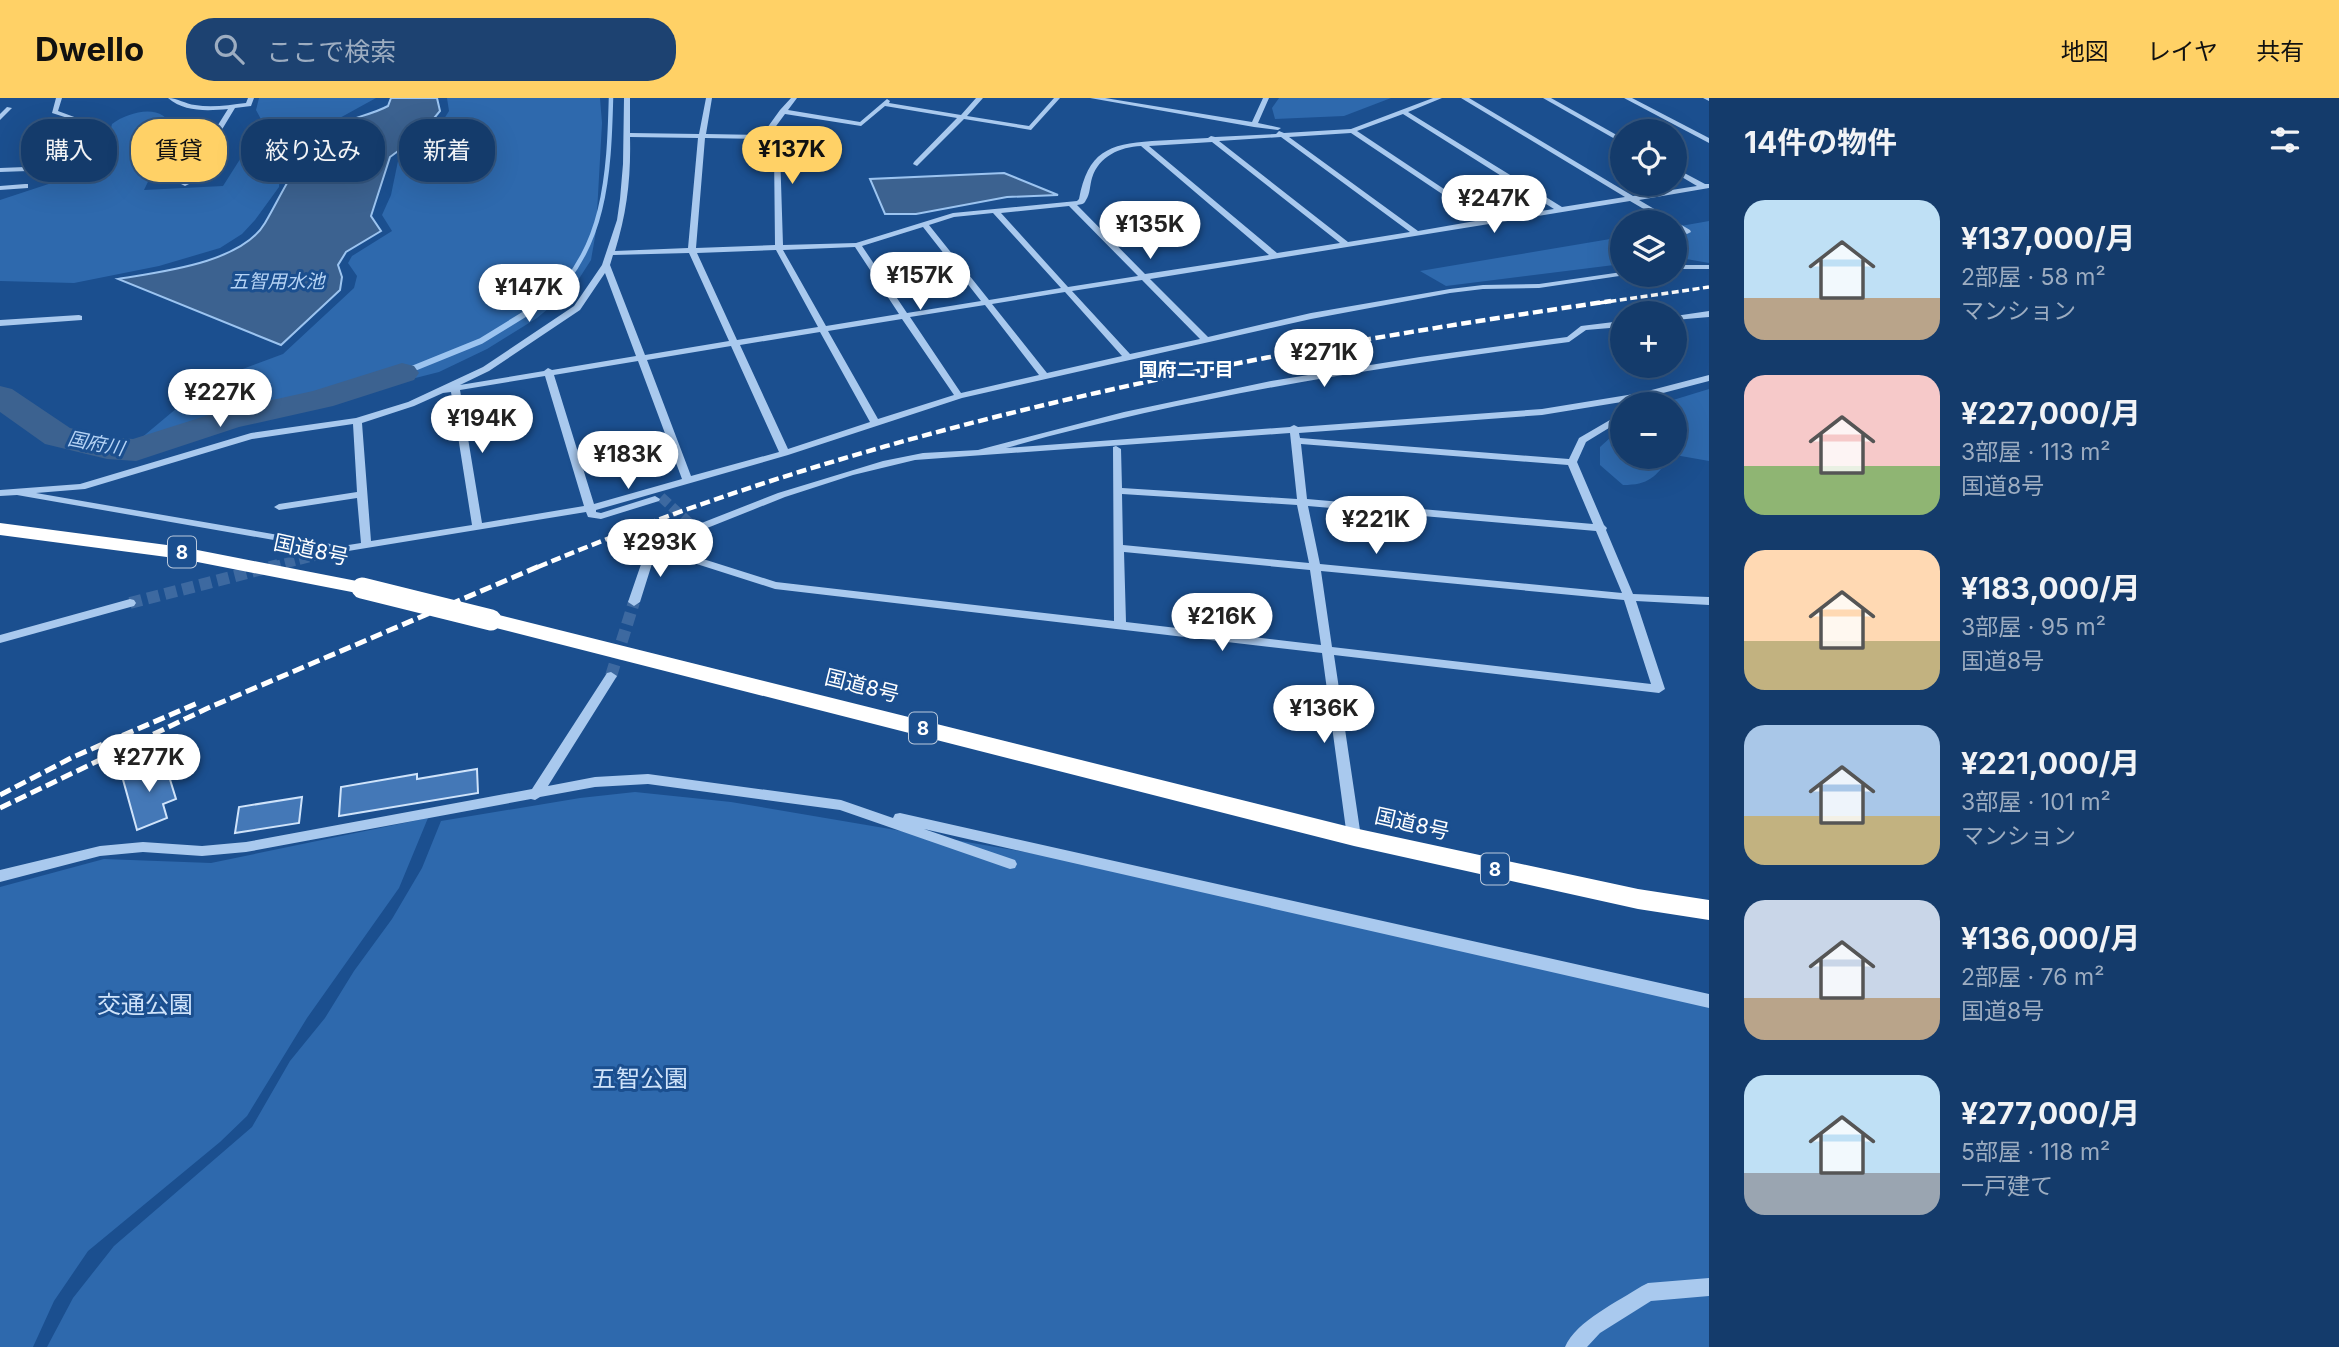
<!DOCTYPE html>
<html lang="ja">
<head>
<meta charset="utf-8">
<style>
	body { margin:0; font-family:Inter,"Noto Sans JP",sans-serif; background:#1d4271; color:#f1f3f6; height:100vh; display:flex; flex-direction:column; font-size:26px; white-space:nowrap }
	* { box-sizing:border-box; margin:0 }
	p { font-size:23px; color:#9dadc1 }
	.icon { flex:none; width:38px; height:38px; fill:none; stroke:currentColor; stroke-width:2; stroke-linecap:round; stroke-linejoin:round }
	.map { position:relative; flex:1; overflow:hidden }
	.drawer { display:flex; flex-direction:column; background:#143b6b; width:630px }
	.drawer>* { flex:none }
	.guide { position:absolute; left:21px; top:21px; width:665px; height:63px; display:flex; gap:14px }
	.tools { position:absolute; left:1610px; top:21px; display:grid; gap:14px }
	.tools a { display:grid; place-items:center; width:77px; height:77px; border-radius:50%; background:#143b6b; box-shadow:0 7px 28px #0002,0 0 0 2px #33557e; font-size:35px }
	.price { position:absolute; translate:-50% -60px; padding:0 16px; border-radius:24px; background:#fff; color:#222; font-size:23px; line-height:46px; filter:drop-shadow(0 2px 4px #0008) }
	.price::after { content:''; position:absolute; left:50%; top:42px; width:21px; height:16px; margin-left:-10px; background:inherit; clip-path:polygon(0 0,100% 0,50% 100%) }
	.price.selected { background:#ffd166; color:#111 }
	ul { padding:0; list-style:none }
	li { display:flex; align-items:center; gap:21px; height:175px; padding:0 35px }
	li span { display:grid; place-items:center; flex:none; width:196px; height:140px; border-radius:21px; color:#555 }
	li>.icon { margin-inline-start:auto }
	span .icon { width:84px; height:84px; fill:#fffc; stroke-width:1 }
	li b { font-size:30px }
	h2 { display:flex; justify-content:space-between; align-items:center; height:84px; padding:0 35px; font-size:30px }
	.chip { padding:0 24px; border-radius:28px; background:#143b6b; box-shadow:0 7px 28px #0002,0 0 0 2px #33557e; font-size:24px; line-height:63px }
	.chip.selected { background:#ffd166; color:#111 }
	header { display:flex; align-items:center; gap:42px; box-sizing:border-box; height:98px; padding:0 35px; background:#ffd166; color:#111 }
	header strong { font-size:33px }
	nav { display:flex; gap:38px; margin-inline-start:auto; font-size:24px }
	.search { width:490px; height:63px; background:#1d4271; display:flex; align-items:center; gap:18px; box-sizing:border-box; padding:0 24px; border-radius:28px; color:#9dadc1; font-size:26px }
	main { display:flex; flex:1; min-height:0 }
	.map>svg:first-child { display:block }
	.green { fill:#2e69ad }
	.water { fill:#3c6290; stroke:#9cc4f0; stroke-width:2 }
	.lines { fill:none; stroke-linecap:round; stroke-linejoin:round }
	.stream-far1 { stroke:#9cc4f0; stroke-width:4.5 }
	.stream { stroke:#9cc4f0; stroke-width:6 }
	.river { fill:#3c6290; fill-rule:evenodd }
	.building { fill:#4478b7; stroke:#cfe3fa; stroke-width:2 }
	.minor-tunnel-far1 { stroke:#3d69a0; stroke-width:10; stroke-dasharray:10 4.5; stroke-linecap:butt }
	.minor-tunnel { stroke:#3d69a0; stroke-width:12; stroke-dasharray:12 6; stroke-linecap:butt }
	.minor { fill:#a9c9ee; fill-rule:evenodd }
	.highway { fill:#fff; fill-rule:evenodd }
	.rail-far2 { stroke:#fff; stroke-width:3.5; stroke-dasharray:7 3.5; stroke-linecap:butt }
	.rail-far1 { stroke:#fff; stroke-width:4.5; stroke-dasharray:10 4.5; stroke-linecap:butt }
	.rail { stroke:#fff; stroke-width:5; stroke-dasharray:12 5; stroke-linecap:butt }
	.highway-bridge { stroke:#fff; stroke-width:21 }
	.labels { text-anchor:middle; stroke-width:6; stroke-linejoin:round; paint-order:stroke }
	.far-water-label { font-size:19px; font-style:italic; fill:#b5d3f5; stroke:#1b4f8f }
	.far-neighbourhood-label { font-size:19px; font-weight:bold; fill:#fff; stroke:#1b4f8f }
	.shield { fill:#1b4f8f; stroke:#bbcadd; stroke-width:2 }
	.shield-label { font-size:19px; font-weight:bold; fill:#fff }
	.street-label { font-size:21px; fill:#fff; stroke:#1b4f8f }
	.near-park-label { font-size:24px; fill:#cfe3fa; stroke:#1b4f8f }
</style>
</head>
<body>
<header>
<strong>Dwello</strong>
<div class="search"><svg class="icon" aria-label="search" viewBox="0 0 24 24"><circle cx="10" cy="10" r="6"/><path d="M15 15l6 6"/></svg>ここで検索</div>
<nav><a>地図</a><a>レイヤ</a><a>共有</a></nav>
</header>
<main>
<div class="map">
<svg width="1709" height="1249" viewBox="0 0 1709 1249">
	<rect width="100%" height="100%" fill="#1b4f8f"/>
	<g class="green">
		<path d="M259,0H376L307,38L280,71L279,89L255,122L242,136L220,150L159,168L74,185L0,183V102L94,71L104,58L112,26C130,13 165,4 173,32L144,92L223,88L263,25L256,12Z"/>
		<polygon points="447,0 600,0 602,25 596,133 591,162 573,190 537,220 487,251 439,274 171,342 140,341 208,284 283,256 354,190 357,178 348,165 352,158 392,133 382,117 391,97 398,63 444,21 449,13"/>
		<polygon points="1279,0 1391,0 1344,18 1275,21 1272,10"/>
		<polygon points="1709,123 1709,165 1675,159 1675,129"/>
		<polygon points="1622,139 1622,166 1446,188 1420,173"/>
		<polygon points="1709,291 1709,363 1675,357 1675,306 1660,306"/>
		<path d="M1622,329V359H1671C1655,379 1649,387 1623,387L1600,367V349Z"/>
		<polygon points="635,694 731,704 1072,762 1709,901 1709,1249 47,1249 73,1200 114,1148 252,1029 290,963 325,920 354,873 392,821 422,770 441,723 580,700"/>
		<polygon points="428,720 399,790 307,920 247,1018 220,1044 88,1153 54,1203 33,1249 0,1249 0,789 104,761 211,765"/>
	</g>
	<g class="water">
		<path d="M391,0H437L440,13L421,36L390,59L371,118L381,133L346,154L338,167L342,179L340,192L281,247L118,181C159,174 242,165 265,125C282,96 298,58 324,35C343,20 368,19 388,8Z"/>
		<polygon points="1004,75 1058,97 1007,99 916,116 885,116 870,81"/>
	</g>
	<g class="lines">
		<path class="stream-far1" d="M544,205C606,155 609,74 611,0"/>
		<polyline class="stream" points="402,275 481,243 546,203"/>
		<polygon class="river" points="402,265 414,268 419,275 414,282 333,308 239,329 136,363 107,361 45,346 0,314 0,288 12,291 70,330 107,339 133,341 218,314 313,293"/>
	</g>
	<g class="building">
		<polygon points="164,662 176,701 163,706 167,720 137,732 122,678"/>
		<polygon points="477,671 478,695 339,718 341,689 417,676 417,681"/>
		<polygon points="302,699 299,725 235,735 239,709"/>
	</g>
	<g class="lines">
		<g class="minor-tunnel-far1">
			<polyline points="661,399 694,429"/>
			<polyline points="271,469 342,451"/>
		</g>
		<g class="minor-tunnel">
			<polyline points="130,505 278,467"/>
			<polyline points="611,578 634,504"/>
		</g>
		<g class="minor">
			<polygon points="56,0 62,0 58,13 77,20 71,69 67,71 63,69 71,21 52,15"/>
			<path d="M168,0C178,0 185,6 195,7C212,10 229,7 246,5L248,0H254L251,8L235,10L189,86L185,88L181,86L228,11C207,13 184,14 168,0Z"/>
			<path d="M624,0H630V35L699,36L706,0H712L706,36L762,37L780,12L791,0H797L788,12L860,24L887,1L890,3L889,5L961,17L976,0H983L967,18L1029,28L1054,0H1060L1031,32L964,21L917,68L913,66L914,64L957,20L885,8L861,28L785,16L768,39L780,53L783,147L856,145L953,115L1077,103L1079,101C1088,54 1108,46 1152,43C1171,42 1189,41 1208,40L1211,38L1215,39L1276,36L1279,33L1284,35L1351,31L1433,0H1442L1408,14L1562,109L1625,99L1461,0H1469L1633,98L1697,88L1675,75V70L1705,86H1709V90L1639,102L1690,132L1691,134L1687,136L1675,129V124H1666L1630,103L1150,181L1208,239L1311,215L1450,191L1483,187L1539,186L1622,174V177H1626L1539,190L1483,191L1450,195L1311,221L962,300L788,357L596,412V414L601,415L655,398L660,401L659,403L601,421L588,419L586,414L342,454L17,397L0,398V392L80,386L251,335L356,320L408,304L483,269L574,208L602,167L617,122L620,101L623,66ZM1403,16L1554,111L1489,121L1357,33ZM1351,35L1481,122L1418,133L1289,39ZM630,39L698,40L688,150L615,153C627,114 631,80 630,39ZM1281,39L1410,134L1348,144L1219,43ZM705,40L762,41L774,53L775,147L696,150ZM1212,44L1340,145L1277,155L1149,48ZM1141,48L1269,157L1145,176L1077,107C1081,106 1084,107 1086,102C1090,97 1090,86 1092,80C1099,58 1120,49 1141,48ZM1069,108L1138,178L1068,189L1001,115ZM993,115L1061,190L989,202L929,127L954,119ZM923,129L981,203L907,215L862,148ZM855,149L899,216L826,228L783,152ZM776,152L818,229L737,242L697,155ZM689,155L729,243L645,257L610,167L613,157ZM605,175L636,258L552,272L548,270L544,273L460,287L489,273L580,212ZM1142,182L1200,241L1130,256L1072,193ZM1065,194L1122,258L1047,275L992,206ZM985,207L1039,277L961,295L910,219ZM902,221L954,297L878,321L828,233ZM820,234L870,324L788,351L740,247ZM731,248L779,354L691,378L647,262ZM638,263L682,381L594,406L554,277ZM545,278L584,408L482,425L460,292ZM451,294L472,427L371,443L362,325L414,308L443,295ZM353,326L357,394L279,406L274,409L279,412L357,400L361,445L342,448L36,395L85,391L252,341Z"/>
			<polygon points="1090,0 1105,0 1252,24 1263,0 1269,0 1258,25 1281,30 1278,32 1254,29"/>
			<polygon points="1543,0 1551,0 1622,40 1622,45"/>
			<polygon points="1624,0 1632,0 1709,40 1709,45"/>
			<polygon points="1703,0 1709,0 1709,3"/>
			<polygon points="7,9 12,10 0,22 0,16"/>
			<polygon points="25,69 28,69 28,73 0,74 0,70"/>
			<polygon points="25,86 28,86 28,90 0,92 0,88"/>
			<rect x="1675" y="167" width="34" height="4"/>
			<polygon points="1709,213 1709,219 1675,222 1675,218"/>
			<polygon points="79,217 82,218 82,222 0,228 0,222"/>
			<path d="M1622,223V229L1586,232L1569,244C1379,269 1191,298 1006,350L1290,329L1294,327L1298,329L1542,311L1640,295L1709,277V283L1640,301L1542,317L1299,335L1300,340L1569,361L1579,340L1622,315V322L1586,344L1577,364L1604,427L1607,430L1606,432L1633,496L1709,499V507L1636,503L1665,591L1659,595L1334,557L1361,739L1359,743L1354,744L1349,743L1347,739L1322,555L775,491L656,453L640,504L634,508L628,504L648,446L778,395L883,363L923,355L978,352L1124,314L1271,283L1420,259L1567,239L1581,228ZM1290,335L1297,401L1122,390L1121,351L1116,348L1113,349L1114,523L776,484L662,448L785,399L853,377L915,362ZM1301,346L1568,367L1593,426L1307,401ZM1122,396L1297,407L1309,465L1123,447ZM1308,408L1596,433L1622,495L1320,466ZM1124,454L1310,472L1321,547L1126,524ZM1321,473L1624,502L1651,586L1332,549Z"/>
			<polygon points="130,501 134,502 136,505 134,508 0,545 0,537"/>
			<polygon points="611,574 617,578 548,688 595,679 648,676 841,702 893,720 895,716 900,715 1709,896 1709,910 924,731 1015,762 1017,766 1015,770 1010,771 840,712 648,686 595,689 540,699 535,702 531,701 246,754 202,758 143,754 100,758 0,784 0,772 100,748 143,744 202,748 246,744 532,691 607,575"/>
			<path d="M1709,1180V1198L1651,1203L1600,1235L1587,1249H1565C1576,1223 1619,1203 1642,1188L1648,1185Z"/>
		</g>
		<g class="highway">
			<polygon points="0,425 182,449 362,484 371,490 362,496 182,461 0,437"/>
			<polygon points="491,515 1354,730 1638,791 1709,802 1709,822 1638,811 1354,748 484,527 481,522"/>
		</g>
		<polyline class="rail-far2" points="1599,205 1709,189"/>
		<path class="rail-far1" d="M538,469C880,325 1246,256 1611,203"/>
		<g class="rail">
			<polyline points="0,697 73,659 200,604"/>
			<polyline points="0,710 208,610 542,467"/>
		</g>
		<polyline class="highway-bridge" points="362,490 491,522"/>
	</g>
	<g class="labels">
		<g class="far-water-label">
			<text x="277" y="190">五智用水池</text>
			<text transform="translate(96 345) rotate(11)" y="7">国府川</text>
		</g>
		<g class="far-neighbourhood-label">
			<text x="1186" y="278">国府二丁目</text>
		</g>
		<g class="shield">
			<rect x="168" y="438.5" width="28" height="31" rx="5"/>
			<rect x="909" y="614.5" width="28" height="31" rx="5"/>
			<rect x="1481" y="755.5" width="28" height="31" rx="5"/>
		</g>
		<g class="shield-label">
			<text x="182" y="461">8</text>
			<text x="923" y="637">8</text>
			<text x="1495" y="778">8</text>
		</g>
		<g class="street-label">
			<text transform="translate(311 452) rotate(12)" y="7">国道8号</text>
			<text transform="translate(862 588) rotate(14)" y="7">国道8号</text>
			<text transform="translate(1412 726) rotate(13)" y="7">国道8号</text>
		</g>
		<g class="near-park-label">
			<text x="145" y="915">交通公園</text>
			<text x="640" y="989">五智公園</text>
		</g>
	</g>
</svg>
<div class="tools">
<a><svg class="icon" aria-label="locate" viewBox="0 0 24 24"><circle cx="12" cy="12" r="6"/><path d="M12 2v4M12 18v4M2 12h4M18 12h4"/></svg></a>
<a><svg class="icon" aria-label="layers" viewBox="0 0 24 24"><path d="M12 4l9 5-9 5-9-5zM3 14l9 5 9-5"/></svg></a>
<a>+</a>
<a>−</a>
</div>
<b class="price selected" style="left:792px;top:88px">¥137K</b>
<b class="price" style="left:1494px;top:137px">¥247K</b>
<b class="price" style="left:1150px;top:163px">¥135K</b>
<b class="price" style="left:920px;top:214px">¥157K</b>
<b class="price" style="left:529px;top:226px">¥147K</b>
<b class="price" style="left:1324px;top:291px">¥271K</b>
<b class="price" style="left:220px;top:331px">¥227K</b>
<b class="price" style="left:482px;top:357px">¥194K</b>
<b class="price" style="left:628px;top:393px">¥183K</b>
<b class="price" style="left:1376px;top:458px">¥221K</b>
<b class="price" style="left:660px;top:481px">¥293K</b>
<b class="price" style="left:1222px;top:555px">¥216K</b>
<b class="price" style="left:1324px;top:647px">¥136K</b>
<b class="price" style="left:149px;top:696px">¥277K</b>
<div class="guide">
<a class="chip">購入</a>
<a class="chip selected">賃貸</a>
<a class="chip">絞り込み</a>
<a class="chip">新着</a>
</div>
</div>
<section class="drawer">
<h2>14件の物件<svg class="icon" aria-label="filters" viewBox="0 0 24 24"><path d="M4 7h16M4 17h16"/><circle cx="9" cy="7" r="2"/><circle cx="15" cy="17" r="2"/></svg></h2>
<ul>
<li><span style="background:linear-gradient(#bfe0f5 70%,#b9a48a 0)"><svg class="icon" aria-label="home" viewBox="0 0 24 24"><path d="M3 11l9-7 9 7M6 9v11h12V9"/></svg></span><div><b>¥137,000/月</b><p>2部屋 · 58 m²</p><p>マンション</p></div></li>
<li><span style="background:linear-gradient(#f6c9c9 65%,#8fb573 0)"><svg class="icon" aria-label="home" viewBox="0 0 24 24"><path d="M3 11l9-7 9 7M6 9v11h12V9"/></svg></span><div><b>¥227,000/月</b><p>3部屋 · 113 m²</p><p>国道8号</p></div></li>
<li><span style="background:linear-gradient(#ffd9b3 65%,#c2b280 0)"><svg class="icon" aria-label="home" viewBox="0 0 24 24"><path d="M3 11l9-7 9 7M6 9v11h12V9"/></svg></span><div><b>¥183,000/月</b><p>3部屋 · 95 m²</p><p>国道8号</p></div></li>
<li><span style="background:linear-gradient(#a9c7e8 65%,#c2b280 0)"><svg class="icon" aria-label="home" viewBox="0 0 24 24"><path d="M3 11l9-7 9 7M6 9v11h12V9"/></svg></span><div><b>¥221,000/月</b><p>3部屋 · 101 m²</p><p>マンション</p></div></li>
<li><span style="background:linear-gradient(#c9d6e8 70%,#b9a48a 0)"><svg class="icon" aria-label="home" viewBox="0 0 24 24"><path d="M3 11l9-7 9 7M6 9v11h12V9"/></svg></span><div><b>¥136,000/月</b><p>2部屋 · 76 m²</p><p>国道8号</p></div></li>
<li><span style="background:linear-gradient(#bfe0f5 70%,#9aa5b1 0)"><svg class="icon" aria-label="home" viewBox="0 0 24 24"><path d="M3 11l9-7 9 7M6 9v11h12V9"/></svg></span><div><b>¥277,000/月</b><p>5部屋 · 118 m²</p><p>一戸建て</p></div></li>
</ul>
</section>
</main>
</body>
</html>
